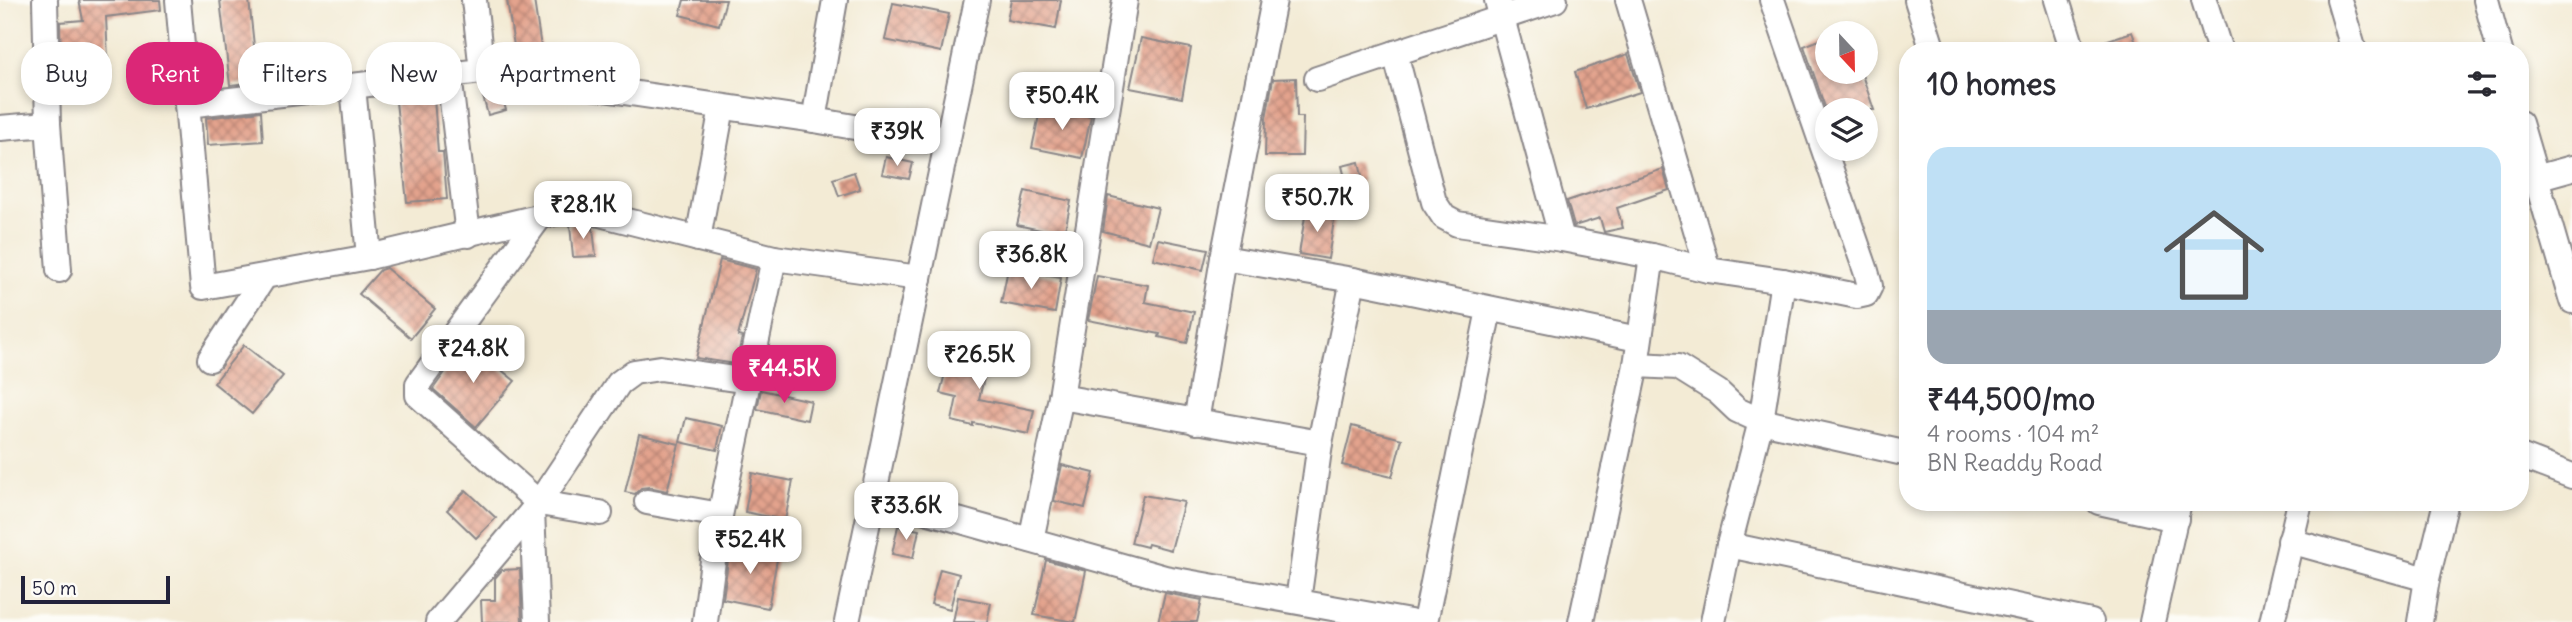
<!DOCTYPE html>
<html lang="en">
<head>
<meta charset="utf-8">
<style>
	body { margin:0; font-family:Delius,sans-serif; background:#f7f7f7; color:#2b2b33; height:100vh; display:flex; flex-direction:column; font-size:26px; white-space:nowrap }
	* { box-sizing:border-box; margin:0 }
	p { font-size:23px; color:#7c7c81 }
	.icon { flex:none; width:38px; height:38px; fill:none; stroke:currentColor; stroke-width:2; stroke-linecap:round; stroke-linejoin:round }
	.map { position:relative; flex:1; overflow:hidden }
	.details { position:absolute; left:1899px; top:42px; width:630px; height:469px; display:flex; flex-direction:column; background:#fff; border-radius:28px; box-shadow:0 4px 10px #0003 }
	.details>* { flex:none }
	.top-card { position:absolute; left:21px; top:42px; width:665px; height:63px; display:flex; gap:14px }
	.needle { width:46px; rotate:158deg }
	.buttons { position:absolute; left:1815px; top:21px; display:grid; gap:14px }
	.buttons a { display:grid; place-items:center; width:63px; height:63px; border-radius:50%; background:#fff; box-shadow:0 4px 10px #0003; font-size:35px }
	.scale { position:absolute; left:21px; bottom:18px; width:149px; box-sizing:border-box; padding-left:7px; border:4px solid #22223b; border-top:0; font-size:19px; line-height:24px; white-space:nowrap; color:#22223b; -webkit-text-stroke:5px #fdfcf7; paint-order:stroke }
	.price { position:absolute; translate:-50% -60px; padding:0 16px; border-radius:14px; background:#fff; color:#222; font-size:23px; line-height:46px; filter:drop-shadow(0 2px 4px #0008) }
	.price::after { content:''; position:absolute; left:50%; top:42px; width:21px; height:16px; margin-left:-10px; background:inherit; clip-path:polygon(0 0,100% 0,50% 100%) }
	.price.active { background:#db2777; color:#fff }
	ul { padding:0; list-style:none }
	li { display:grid; align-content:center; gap:14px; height:371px; padding:0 28px }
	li+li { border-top:2px solid #e1e1e2 }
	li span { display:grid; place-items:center; height:217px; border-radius:21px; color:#555 }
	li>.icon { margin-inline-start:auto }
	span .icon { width:126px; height:126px; fill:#fffc; stroke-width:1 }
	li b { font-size:30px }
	h2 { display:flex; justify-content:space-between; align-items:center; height:84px; padding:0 28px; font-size:30px }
	.chip { padding:0 24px; border-radius:28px; background:#fff; box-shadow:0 4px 10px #0003; font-size:24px; line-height:63px }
	.chip.active { background:#db2777; color:#fff }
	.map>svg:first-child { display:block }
	.building { fill:url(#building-cross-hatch) }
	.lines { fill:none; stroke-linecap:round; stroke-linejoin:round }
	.minor-casing { stroke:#8a8688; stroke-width:28 }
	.minor { stroke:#fff; stroke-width:24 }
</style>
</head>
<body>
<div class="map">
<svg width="2572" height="622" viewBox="0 0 2572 622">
	<defs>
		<pattern id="building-cross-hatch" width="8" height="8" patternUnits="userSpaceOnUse" patternTransform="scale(1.75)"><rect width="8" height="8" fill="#e3a38d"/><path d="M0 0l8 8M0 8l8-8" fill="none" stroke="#b88474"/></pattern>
	</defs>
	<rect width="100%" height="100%" fill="#fdfcf7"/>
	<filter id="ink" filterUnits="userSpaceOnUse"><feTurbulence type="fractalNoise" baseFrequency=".0143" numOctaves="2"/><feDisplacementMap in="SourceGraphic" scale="14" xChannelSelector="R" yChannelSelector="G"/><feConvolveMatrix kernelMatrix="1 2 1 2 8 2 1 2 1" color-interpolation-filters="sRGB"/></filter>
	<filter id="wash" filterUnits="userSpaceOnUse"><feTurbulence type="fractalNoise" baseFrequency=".00686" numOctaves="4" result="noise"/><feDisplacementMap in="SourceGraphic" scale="28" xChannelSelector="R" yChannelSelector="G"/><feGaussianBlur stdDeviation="1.57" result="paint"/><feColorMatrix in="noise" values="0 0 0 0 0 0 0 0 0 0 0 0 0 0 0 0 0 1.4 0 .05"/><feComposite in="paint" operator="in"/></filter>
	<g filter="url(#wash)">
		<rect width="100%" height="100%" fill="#f3ebd5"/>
		<g id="blocks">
			<g class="building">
				<polygon points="79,0 160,0 161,10 106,17 108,59 61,62 60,22 83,20"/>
				<polygon points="220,0 249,0 258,82 230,85"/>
				<polygon points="507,0 534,0 542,54 516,59"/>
				<polygon points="684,0 726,0 719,25 680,15"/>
				<polygon points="1011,0 1061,0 1056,29 1007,20"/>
				<polygon points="893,3 949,14 941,52 885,40"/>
				<polygon points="2132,32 2139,51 2087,51 2087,47"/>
				<polygon points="1827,37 1827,72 1861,72 1874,110 1826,110 1804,46"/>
				<polygon points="1141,38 1191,48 1182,98 1130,88"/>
				<polygon points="1628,54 1640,92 1586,109 1575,72"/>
				<polygon points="1296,78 1297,117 1303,117 1302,156 1265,156 1266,118 1273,79"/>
				<polygon points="500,89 506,110 488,115 482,93"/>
				<polygon points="434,98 438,152 443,152 447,199 407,202 396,102"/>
				<polygon points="1041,106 1091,116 1082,158 1032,148"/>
				<polygon points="261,111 263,141 208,145 206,118"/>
				<polygon points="886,157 913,163 909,179 882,174"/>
				<polygon points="1359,162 1363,181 1347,186 1342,166"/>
				<polygon points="1663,169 1669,190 1617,208 1623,228 1604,232 1600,218 1574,226 1567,201"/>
				<polygon points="854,172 860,189 839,196 833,179"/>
				<polygon points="1025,191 1071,201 1064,235 1017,225"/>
				<polygon points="1108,196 1158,208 1149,243 1103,231"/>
				<polygon points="1306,210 1335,214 1328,259 1299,254"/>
				<polygon points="576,223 593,228 596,256 573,257 570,225"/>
				<polygon points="1158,239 1208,249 1203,270 1153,259"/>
				<polygon points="720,260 756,269 738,336 742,337 736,364 696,358"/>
				<polygon points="386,268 435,309 411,338 359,294 380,270"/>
				<polygon points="1008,269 1061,278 1055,313 1001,303"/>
				<polygon points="1097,276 1148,285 1145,302 1194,312 1187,343 1159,337 1160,334 1088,320"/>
				<polygon points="954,338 991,348 979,399 1034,410 1029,434 973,423 973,426 952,421 957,397 940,393"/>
				<polygon points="467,342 515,381 476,427 433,389"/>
				<polygon points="244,345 283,376 252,414 214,383"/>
				<polygon points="761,390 811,401 807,420 757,409"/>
				<polygon points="686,418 722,426 717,450 680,442"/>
				<polygon points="1352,426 1402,439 1392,477 1342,465"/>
				<polygon points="639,434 679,444 667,491 649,487 641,488 635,494 625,492"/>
				<polygon points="1062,465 1094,473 1085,508 1054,501"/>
				<polygon points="752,473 793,481 785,520 745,512"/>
				<polygon points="466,490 496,518 476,538 447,510"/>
				<polygon points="1143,495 1184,502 1171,550 1148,544 1147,547 1131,543"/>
				<polygon points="898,526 919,530 913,558 892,554"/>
				<polygon points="730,545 778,554 768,608 723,599"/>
				<polygon points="1046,560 1086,571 1075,622 1034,615"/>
				<polygon points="520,569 522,622 482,622 481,600 495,600 495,578 502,570"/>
				<polygon points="940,569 959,574 950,609 931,604"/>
				<polygon points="1165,593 1202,600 1197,622 1158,622"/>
				<polygon points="958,597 991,603 987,622 953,622"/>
			</g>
		</g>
	</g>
	<g filter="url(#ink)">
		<use href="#blocks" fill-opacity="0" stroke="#8a8688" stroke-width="2"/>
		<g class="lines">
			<defs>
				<g id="minor">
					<polyline points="45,0 48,124 59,270"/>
					<polyline points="178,0 203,287 369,257 576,208 774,258 919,278"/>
					<polyline points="474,0 482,71"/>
					<polyline points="1497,0 1562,239"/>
					<polyline points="1628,0 1708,270"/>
					<polyline points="1917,0 1933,51"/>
					<polyline points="2057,0 2073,51"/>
					<polyline points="2204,0 2220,51"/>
					<polyline points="2339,0 2354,51"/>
					<polyline points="2486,0 2500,51"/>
					<polyline points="1395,53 1434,202 1444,217 1457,224 1562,239 1652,256 1708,270 1783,281 1857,296 1866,294 1870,286 1866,271 1772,0"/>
					<polyline points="449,75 468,235"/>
					<polyline points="1317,79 1555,0"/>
					<polyline points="353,86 369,257"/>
					<polyline points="187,105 482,71 814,120 947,143"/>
					<polyline points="814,120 835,0"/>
					<polyline points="2520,123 2572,301"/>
					<polyline points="0,128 48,124"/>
					<polyline points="2521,182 2572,168"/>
					<polyline points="539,218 418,384 418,395 539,503 600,513"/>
					<polyline points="698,239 722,107"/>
					<polyline points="1223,258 1274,0"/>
					<polyline points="210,359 264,277"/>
					<polyline points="1636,365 1678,367 1718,392 1737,410 1761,421 1908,454"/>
					<polyline points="1061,397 1320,443"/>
					<polyline points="1196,422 1223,258 1353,280"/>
					<polyline points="2520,456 2572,476"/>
					<polyline points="872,496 1165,578 1410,622"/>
					<polyline points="647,502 720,515"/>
					<polyline points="2099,502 2176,519"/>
					<polyline points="532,511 537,622"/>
					<polyline points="1031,540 1061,397 1125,0"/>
					<polyline points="2290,541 2427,579"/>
					<polyline points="1729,545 2091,622"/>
					<polyline points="1298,601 1320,443 1353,280 1638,339"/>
					<polyline points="438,622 539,503 619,383 634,372 660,368 748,381"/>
					<polyline points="705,622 717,530 774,258"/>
					<polyline points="847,622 977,0"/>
					<polyline points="1425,622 1489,310"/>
					<polyline points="1581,622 1636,365 1652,256"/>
					<polyline points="1713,622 1729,545 1761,421 1783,281"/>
					<polyline points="2152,622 2179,502"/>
					<polyline points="2272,622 2300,502"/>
					<polyline points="2420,622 2427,579 2446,502"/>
				</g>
			</defs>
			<use href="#minor" class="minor-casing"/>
			<use href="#minor" class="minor"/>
		</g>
	</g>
</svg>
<div class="buttons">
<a><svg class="needle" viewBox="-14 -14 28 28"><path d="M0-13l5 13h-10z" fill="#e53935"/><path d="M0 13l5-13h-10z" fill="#7c7c81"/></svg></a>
<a><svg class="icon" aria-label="layers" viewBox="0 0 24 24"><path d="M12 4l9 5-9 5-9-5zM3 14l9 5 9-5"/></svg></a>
</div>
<div class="scale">50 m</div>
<b class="price" style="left:1062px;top:132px">₹50.4K</b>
<b class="price" style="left:897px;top:168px">₹39K</b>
<b class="price" style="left:1317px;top:234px">₹50.7K</b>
<b class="price" style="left:583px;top:241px">₹28.1K</b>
<b class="price" style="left:1031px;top:291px">₹36.8K</b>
<b class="price" style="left:473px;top:385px">₹24.8K</b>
<b class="price" style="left:979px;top:391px">₹26.5K</b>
<b class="price active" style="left:784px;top:405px">₹44.5K</b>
<b class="price" style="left:906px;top:542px">₹33.6K</b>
<b class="price" style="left:750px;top:576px">₹52.4K</b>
<div class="top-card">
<a class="chip">Buy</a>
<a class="chip active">Rent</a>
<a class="chip">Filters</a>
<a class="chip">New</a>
<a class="chip">Apartment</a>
</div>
<section class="details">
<h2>10 homes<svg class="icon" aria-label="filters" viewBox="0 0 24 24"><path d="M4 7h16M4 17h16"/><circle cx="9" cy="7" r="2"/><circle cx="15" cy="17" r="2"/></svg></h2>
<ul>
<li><span style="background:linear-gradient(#bfe0f5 75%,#9aa5b1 0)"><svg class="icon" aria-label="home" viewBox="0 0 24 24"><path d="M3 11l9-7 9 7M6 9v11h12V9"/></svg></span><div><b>₹44,500/mo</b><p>4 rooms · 104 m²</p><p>BN Readdy Road</p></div></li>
</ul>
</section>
</div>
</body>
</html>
